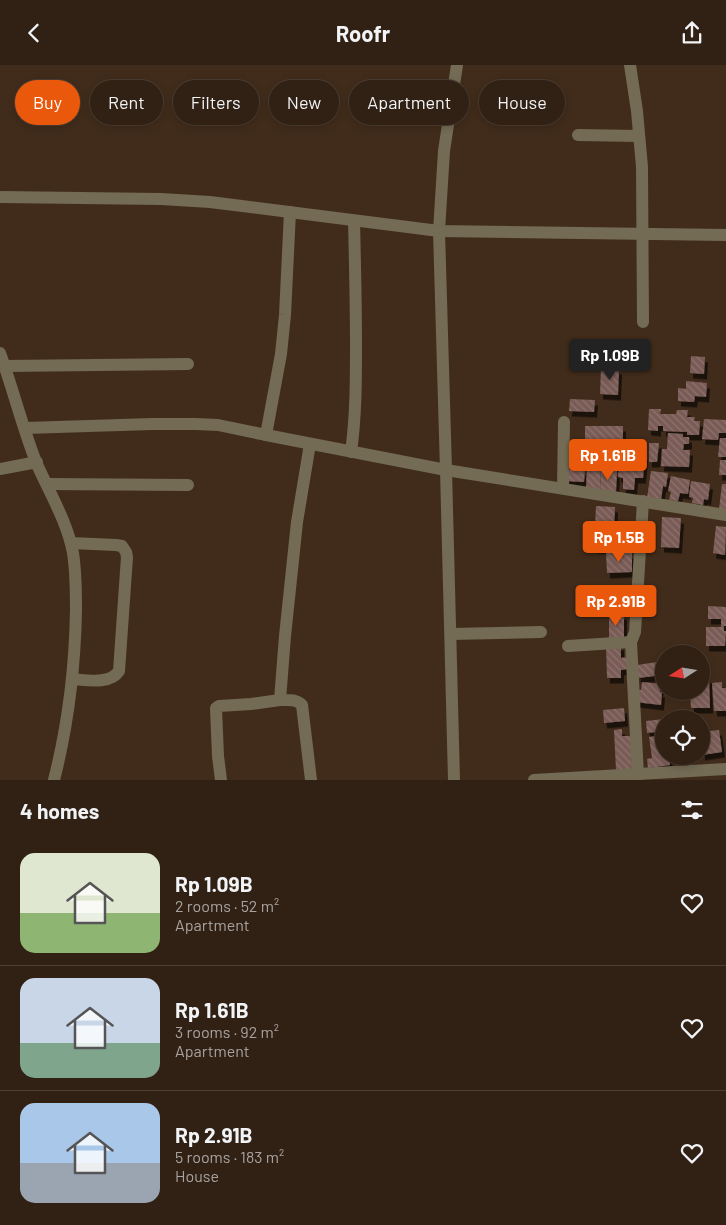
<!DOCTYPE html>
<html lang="en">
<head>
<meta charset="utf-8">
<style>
	body { margin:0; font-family:Barlow,sans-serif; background:#39291d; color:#f1f3f6; height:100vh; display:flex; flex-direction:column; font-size:19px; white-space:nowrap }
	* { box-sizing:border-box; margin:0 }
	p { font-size:16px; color:#a8a3a0 }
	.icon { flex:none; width:28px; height:28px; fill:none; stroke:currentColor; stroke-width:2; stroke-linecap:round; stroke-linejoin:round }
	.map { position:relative; height:715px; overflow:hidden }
	.details { display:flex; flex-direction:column; background:#312114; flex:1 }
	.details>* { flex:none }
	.banner { position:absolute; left:15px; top:15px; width:696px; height:45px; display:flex; gap:10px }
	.needle { width:32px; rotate:258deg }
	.controls { position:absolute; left:655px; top:580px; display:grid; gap:10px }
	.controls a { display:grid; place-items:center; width:55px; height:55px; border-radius:50%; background:#312114; box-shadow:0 2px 8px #0003,0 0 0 1px #4c3e34; font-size:25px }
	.price { position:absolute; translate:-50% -42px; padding:0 11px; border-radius:5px; background:#ea580c; color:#fff; font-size:16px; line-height:32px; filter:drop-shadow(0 1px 2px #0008) }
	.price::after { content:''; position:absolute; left:50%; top:30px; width:15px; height:11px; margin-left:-8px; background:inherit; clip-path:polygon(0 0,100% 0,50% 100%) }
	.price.on { background:#222; color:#fff }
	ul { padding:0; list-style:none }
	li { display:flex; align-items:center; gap:15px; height:125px; padding:0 20px }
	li+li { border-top:1px solid #4c3e34 }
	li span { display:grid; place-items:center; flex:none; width:140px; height:100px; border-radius:15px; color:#555 }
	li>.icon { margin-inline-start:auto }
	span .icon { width:60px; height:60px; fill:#fffc; stroke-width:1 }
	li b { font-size:21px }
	h2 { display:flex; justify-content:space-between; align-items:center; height:60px; padding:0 20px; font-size:21px }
	.pill { padding:0 18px; border-radius:22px; background:#312114; box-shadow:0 2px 8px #0003,0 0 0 1px #4c3e34; font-size:18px; line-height:45px }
	.pill.on { background:#ea580c; color:#fff }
	header { display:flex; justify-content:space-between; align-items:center; height:65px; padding:0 20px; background:#312114; font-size:22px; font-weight:700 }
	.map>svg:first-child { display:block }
	.building { fill:url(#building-back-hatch); filter:url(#shadow) }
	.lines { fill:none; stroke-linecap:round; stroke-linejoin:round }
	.minor { stroke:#736b54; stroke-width:12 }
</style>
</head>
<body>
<header><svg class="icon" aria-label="back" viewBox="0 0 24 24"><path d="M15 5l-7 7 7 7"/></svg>Roofr<svg class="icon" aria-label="share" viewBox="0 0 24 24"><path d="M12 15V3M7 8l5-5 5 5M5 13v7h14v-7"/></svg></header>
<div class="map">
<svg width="726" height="715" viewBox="0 0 726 715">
	<defs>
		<pattern id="building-back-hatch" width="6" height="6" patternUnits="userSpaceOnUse" patternTransform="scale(1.25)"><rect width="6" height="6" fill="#7a5b57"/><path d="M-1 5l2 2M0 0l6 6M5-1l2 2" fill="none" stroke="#8e736f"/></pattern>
		<filter id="shadow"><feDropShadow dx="3" dy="5.5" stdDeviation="0" flood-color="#0009"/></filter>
	</defs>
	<rect width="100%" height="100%" fill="#412c1b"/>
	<g class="building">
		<polygon points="691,291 705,292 704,309 690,308"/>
		<polygon points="601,303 619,304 618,330 600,329"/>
		<polygon points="686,316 707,318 706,332 695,331 694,337 678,336 678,323 686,324"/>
		<polygon points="570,334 595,335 594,347 569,346"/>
		<polygon points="649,344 661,344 660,349 676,349 677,345 688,345 687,352 695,352 694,356 700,356 699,370 687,370 687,367 663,366 663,361 658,361 658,366 648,365"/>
		<polygon points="704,354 726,355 726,368 719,368 718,375 702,374"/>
		<rect x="585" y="361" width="38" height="18"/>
		<polygon points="668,368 683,369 683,372 689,372 689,379 684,379 683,385 690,385 689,402 661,401 662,384 667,384"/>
		<polygon points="720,373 726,373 726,392 718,392"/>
		<polygon points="649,378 659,378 657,397 649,397"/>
		<polygon points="598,379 617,380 616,402 597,401 597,397 575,396 576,381 598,382"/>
		<polygon points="627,380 638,381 637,390 645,390 643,413 635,413 634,425 623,424 623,413 618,412 620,386 627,387"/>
		<polygon points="720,395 726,395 726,410 719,410"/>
		<polygon points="587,403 601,403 600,424 586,424"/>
		<polygon points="566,405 585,405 584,417 565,416"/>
		<polygon points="601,405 617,406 616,427 600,426"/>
		<polygon points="651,406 668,408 666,422 663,421 661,435 647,433"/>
		<polygon points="671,411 690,415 688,429 680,428 678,436 669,435 671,427 668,426"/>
		<polygon points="691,416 710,419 708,435 704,434 703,440 692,438 693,433 689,432"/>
		<polygon points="722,419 726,419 726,445 719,444"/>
		<polygon points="596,441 615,442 614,463 595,462"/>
		<polygon points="662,452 681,453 679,483 661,482"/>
		<polygon points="716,461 726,462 725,490 713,488"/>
		<polygon points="595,469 626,470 626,484 594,483"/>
		<polygon points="606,488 632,488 632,507 607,508"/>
		<polygon points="604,528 629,528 629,544 604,545"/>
		<polygon points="708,541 726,542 726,561 724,561 724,566 726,566 725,581 706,581 706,562 721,562 721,554 708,554"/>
		<rect x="609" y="549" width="15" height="25"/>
		<polygon points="606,580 621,580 621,593 628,592 628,604 621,605 621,613 607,613"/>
		<polygon points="664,596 664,605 662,605 663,610 638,613 637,600"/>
		<polygon points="701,613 709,613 710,643 691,643 690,626 701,626"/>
		<polygon points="642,617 661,619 660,627 662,627 661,640 635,637 636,625 641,625"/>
		<polygon points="722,617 722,623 726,623 726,646 714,646 712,618"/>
		<polygon points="624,643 625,656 604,658 603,645"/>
		<polygon points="664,654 664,666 647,668 646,656"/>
		<polygon points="622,664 622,671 631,671 632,704 616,705 614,665"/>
		<polygon points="719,665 722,687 702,690 701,667"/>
		<polygon points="664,670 664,691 669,691 670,700 648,703 647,694 652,693 649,672"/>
	</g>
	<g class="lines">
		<g class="minor">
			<polyline points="457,0 444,86 439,166 446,405 726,450"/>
			<polyline points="630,0 637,46 642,102 643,257"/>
			<polyline points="578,70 639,71"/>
			<polyline points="0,132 161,134 210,137 439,166 726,170"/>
			<polyline points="290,147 285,250 281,289 266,370 446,405 454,715"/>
			<path d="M0,288C13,324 22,361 36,397C49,427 67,456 73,488C76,507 76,526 76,545C75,602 68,660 54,715"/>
			<polyline points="5,301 188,299"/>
			<polyline points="25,363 152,359 196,359 218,360 266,370"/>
			<path d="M310,379L297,457L285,571L280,635C288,635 296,634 302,640L311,715"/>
			<path d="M351,387C356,351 356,315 356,279C356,238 355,197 354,156"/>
			<polyline points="0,404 37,397"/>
			<polyline points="47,419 188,420"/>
			<polyline points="563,423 564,357"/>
			<path d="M71,478L116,480L122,481L126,487L127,492L119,606C110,620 86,615 72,614"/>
			<polyline points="451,569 541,567"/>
			<polyline points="568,581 631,577"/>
			<polyline points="638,710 631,577 635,567 643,436"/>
			<polyline points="221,715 218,691 216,643 219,641 251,639 280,635"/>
			<polyline points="534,715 726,704"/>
		</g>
	</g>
</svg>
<div class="controls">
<a><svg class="needle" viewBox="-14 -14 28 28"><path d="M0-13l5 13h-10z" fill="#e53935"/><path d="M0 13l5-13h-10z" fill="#a8a3a0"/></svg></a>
<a><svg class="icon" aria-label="locate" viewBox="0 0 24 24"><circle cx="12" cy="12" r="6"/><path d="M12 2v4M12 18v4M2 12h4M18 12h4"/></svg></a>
</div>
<b class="price on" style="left:610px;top:316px">Rp 1.09B</b>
<b class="price" style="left:608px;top:416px">Rp 1.61B</b>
<b class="price" style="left:619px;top:498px">Rp 1.5B</b>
<b class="price" style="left:616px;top:562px">Rp 2.91B</b>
<div class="banner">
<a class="pill on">Buy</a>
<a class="pill">Rent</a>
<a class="pill">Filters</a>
<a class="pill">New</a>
<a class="pill">Apartment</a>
<a class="pill">House</a>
</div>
</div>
<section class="details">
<h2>4 homes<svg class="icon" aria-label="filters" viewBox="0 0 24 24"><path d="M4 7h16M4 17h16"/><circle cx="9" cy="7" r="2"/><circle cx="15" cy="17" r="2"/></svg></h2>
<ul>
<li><span style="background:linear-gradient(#dfe7d0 60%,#8fb573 0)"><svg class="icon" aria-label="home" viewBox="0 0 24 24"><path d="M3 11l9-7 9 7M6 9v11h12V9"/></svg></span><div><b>Rp 1.09B</b><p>2 rooms · 52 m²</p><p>Apartment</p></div><svg class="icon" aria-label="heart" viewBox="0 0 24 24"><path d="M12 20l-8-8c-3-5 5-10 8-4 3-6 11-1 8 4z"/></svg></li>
<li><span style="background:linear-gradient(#c9d6e8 65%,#7fa58c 0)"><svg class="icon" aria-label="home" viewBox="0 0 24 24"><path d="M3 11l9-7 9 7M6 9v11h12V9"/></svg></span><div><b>Rp 1.61B</b><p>3 rooms · 92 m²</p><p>Apartment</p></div><svg class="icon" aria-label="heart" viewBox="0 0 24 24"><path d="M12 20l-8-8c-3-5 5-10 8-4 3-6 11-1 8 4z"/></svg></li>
<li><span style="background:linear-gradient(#a9c7e8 60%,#9aa5b1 0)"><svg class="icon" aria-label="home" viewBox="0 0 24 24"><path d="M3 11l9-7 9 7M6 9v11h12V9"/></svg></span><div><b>Rp 2.91B</b><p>5 rooms · 183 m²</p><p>House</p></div><svg class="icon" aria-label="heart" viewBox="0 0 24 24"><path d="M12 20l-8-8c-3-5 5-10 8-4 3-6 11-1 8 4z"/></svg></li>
</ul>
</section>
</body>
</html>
